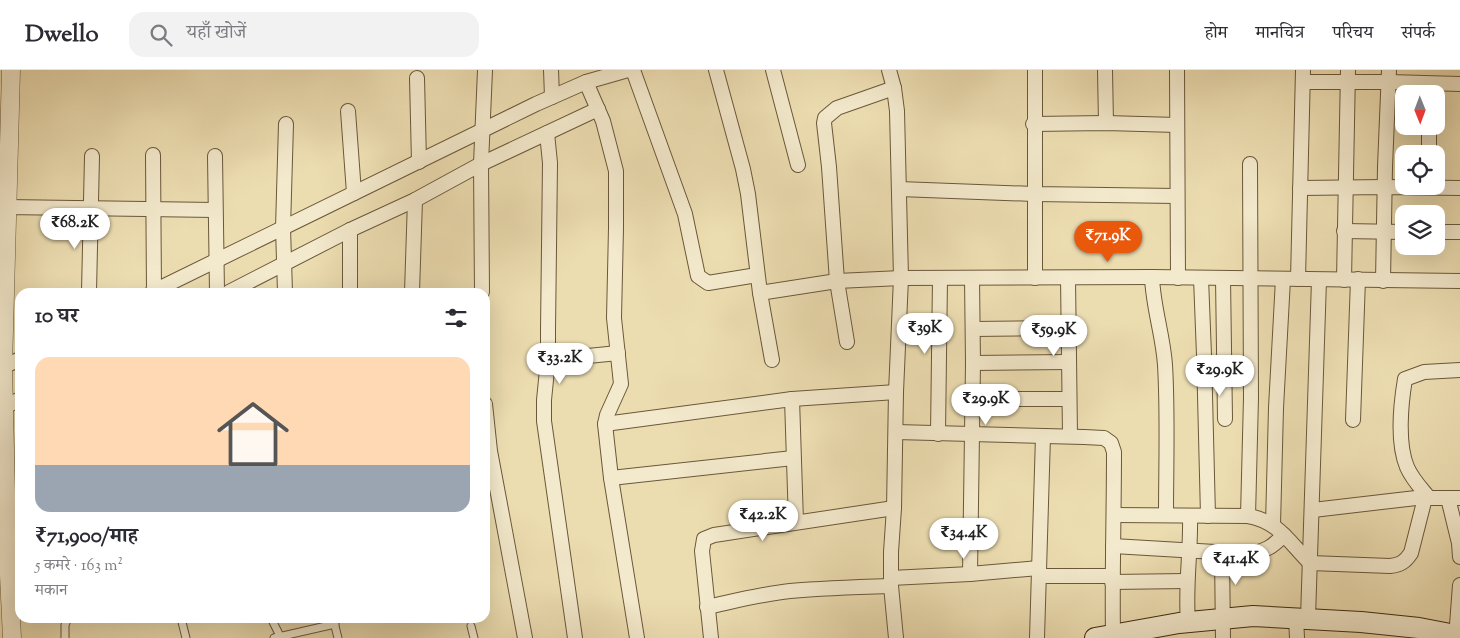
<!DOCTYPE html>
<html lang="hi">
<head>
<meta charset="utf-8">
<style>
	body { margin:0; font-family:"Sorts Mill Goudy","Noto Serif Devanagari",serif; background:#f2f2f3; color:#2b2b33; height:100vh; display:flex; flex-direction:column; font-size:19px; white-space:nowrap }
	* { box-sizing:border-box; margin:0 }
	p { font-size:16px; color:#7c7c81 }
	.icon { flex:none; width:28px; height:28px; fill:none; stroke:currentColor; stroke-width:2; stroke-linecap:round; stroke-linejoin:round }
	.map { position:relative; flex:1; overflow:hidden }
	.details { position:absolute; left:15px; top:218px; width:475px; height:335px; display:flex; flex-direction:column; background:#fff; border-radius:15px; box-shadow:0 5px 20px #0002 }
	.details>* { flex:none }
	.needle { width:32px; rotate:179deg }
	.buttons { position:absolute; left:1395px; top:15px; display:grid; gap:10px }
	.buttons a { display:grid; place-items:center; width:50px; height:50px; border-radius:10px; background:#fff; box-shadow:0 5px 20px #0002; font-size:25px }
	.price { position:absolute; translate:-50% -42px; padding:0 11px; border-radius:18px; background:#fff; color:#222; font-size:16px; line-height:32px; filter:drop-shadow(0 1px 2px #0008) }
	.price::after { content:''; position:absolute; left:50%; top:30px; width:15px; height:11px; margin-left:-8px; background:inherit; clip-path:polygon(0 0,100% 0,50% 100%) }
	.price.current { background:#ea580c; color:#fff }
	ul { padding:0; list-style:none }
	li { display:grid; align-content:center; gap:10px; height:265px; padding:0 20px }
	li+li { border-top:1px solid #e1e1e2 }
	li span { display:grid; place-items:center; height:155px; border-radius:15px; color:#555 }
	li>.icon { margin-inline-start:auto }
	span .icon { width:90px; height:90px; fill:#fffc; stroke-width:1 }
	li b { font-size:21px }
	h2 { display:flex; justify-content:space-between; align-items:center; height:60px; padding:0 20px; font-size:21px }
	header { display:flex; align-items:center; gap:30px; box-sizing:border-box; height:70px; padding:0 25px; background:#fff; border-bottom:1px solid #e1e1e2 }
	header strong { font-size:24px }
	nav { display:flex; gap:28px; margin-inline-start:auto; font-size:18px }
	.search { width:350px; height:45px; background:#f2f2f3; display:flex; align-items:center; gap:12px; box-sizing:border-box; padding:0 18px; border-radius:15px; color:#7c7c81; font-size:19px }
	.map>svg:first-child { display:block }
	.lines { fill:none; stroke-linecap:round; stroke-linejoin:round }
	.service-casing { stroke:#6a583a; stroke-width:9 }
	.minor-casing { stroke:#6a583a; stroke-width:16 }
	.tertiary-casing { stroke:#6a583a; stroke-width:19 }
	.secondary-casing { stroke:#3e2b12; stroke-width:22 }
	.service { stroke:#f3e9cc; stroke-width:7 }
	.minor { stroke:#f3e9cc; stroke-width:14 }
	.tertiary { stroke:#f3e9cc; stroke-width:18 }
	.secondary { stroke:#f3e9cc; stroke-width:20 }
</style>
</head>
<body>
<header>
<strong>Dwello</strong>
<div class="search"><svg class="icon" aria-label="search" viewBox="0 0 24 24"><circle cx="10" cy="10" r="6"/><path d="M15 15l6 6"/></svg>यहाँ खोजें</div>
<nav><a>होम</a><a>मानचित्र</a><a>परिचय</a><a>संपर्क</a></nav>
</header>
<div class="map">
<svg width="1460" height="568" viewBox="0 0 1460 568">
	<rect width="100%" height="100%" fill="#ecddb1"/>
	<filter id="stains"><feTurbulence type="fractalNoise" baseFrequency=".004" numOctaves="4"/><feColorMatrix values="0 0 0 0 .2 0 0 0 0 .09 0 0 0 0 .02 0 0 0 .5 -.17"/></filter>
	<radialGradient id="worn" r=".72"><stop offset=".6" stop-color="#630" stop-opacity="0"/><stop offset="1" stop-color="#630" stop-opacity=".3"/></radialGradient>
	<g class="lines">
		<defs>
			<g id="service">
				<polyline points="7,464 20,461"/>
				<polyline points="181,548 186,568"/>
				<polyline points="271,548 280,566"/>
				<polyline points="333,548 338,568"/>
				<polyline points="471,556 474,568"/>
				<polyline points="65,568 65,555 68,548"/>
				<polyline points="274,568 335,554"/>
			</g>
			<g id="minor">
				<polyline points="551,0 552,27"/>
				<polyline points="633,0 685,144 698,206 708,213 757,205"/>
				<polyline points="716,0 743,99 748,124 760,223 772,290"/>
				<polyline points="773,0 798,95"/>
				<polyline points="889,0 894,18 897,41 901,208 896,322 894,438 891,482 891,516 896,568"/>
				<polyline points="1035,0 1035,208"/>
				<polyline points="1105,0 1106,53"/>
				<polyline points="1177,0 1178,208"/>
				<polyline points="417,8 419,92"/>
				<polyline points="586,12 603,51 616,101 616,158 614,248 621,314 607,345 605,354 611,408 637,568"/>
				<polyline points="1303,12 1389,12 1460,14"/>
				<polyline points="348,41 354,123"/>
				<polyline points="1033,54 1106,53 1177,55"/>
				<polyline points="1429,56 1429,84"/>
				<polyline points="547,63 550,93 548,260 548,290 544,330 544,351 575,568"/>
				<polyline points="153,85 154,221"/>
				<polyline points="215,86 217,222"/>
				<polyline points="1300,118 1385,117 1460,118"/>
				<polyline points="899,119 1034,124 1177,126"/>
				<polyline points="0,138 6,137 215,140"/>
				<polyline points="1344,161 1404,162"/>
				<polyline points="1436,162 1460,162"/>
				<path d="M1152,207C1153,237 1163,265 1165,295C1168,345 1166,395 1166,445"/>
				<polyline points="1068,208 1070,366"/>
				<polyline points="1201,208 1204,285 1208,446"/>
				<polyline points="1223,208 1225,349"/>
				<polyline points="1298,209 1303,0"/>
				<polyline points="1344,210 1348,0"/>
				<polyline points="1383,211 1385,97 1389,0"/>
				<polyline points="89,222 92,86"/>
				<polyline points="152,222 536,34 586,12 628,0"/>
				<polyline points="229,222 350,160 415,130 481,94 598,39"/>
				<polyline points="285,222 283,158 286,54"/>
				<polyline points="350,222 350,160"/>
				<polyline points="412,222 415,130"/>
				<polyline points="482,222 481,94 485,0"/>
				<polyline points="760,223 837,211 901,208 1152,207 1460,211"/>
				<polyline points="973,259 1068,258"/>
				<polyline points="847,272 837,211 829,97 824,53 825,48 837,38 894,18"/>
				<polyline points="548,290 618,283"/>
				<polyline points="973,293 1068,292"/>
				<polyline points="3,297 20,289"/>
				<polyline points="792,329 796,452"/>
				<polyline points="972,329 1068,329"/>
				<polyline points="485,334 490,381 525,568"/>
				<polyline points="5,337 20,329"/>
				<polyline points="1353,350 1358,209"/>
				<polyline points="605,354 792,329 896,322"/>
				<path d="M896,362L1084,367L1104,368L1111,373L1114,382C1114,443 1112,504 1113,564"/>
				<polyline points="938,364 940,208"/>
				<polyline points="611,408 793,388"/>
				<path d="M1429,428C1421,418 1412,409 1407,397C1397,373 1401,333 1405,309L1424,302L1460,300"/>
				<polyline points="1448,428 1459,473 1460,487"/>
				<polyline points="1313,440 1416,428 1460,428"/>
				<path d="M1114,445L1248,446C1278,451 1289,472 1310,493L1390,496C1400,495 1405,492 1411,483L1425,428"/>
				<polyline points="1248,446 1251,328 1250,94"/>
				<polyline points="1273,455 1276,338 1283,209"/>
				<path d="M1113,476L1249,484C1266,481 1272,477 1284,465"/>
				<polyline points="1222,483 1223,568"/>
				<polyline points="970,504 973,293 972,208"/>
				<polyline points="1039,506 1112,506"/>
				<polyline points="891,508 970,504 1039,498"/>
				<polyline points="1112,512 1186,511"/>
				<path d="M707,537C735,531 762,524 790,521C824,518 857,517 891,516"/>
				<polyline points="1296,547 1297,568"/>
				<polyline points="1308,548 1319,210"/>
				<path d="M1188,552C1185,516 1191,482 1190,446"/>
				<polyline points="711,568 702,481 704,469 714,465 894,438"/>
				<polyline points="1037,568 1043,366"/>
				<polyline points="1456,568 1460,515"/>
			</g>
			<polyline id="tertiary" points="11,0 3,297 7,464 12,568"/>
			<polyline id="secondary" points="1095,568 1179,553 1253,546 1361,552 1419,558 1460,566"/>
		</defs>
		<use href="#service" class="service-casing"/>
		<use href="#minor" class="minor-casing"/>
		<use href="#tertiary" class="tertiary-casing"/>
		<use href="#secondary" class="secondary-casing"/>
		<use href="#service" class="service"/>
		<use href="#minor" class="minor"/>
		<use href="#tertiary" class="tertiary"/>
		<use href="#secondary" class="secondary"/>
	</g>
	<rect width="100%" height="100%" filter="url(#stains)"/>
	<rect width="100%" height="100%" fill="url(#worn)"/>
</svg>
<div class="buttons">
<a><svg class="needle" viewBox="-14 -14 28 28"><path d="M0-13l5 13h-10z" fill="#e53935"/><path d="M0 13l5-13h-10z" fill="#7c7c81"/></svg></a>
<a><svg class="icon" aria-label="locate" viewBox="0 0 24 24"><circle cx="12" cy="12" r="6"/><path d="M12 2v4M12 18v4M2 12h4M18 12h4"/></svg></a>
<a><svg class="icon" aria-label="layers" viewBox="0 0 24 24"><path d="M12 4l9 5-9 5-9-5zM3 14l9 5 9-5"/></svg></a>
</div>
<b class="price" style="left:75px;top:180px">₹68.2K</b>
<b class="price current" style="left:1108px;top:193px">₹71.9K</b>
<b class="price" style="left:925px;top:285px">₹39K</b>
<b class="price" style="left:1054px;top:287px">₹59.9K</b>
<b class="price" style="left:560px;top:315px">₹33.2K</b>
<b class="price" style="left:1220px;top:327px">₹29.9K</b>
<b class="price" style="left:986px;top:356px">₹29.9K</b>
<b class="price" style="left:763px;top:472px">₹42.2K</b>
<b class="price" style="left:964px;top:490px">₹34.4K</b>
<b class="price" style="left:1236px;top:516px">₹41.4K</b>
<section class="details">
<h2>10 घर<svg class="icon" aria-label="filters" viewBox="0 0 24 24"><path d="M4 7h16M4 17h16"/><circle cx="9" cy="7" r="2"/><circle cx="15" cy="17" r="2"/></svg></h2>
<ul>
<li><span style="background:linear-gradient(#ffd9b3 70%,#9aa5b1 0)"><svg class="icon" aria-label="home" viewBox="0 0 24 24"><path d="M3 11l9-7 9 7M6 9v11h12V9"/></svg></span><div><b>₹71,900/माह</b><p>5 कमरे · 163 m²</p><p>मकान</p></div></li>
</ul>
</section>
</div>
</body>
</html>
